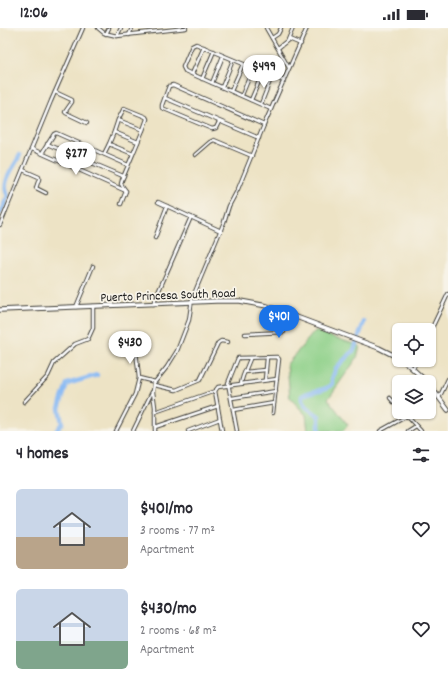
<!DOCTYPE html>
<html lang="en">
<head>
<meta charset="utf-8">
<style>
	body { margin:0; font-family:Dekko,sans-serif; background:#f7f7f7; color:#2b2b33; height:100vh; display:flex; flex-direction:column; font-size:15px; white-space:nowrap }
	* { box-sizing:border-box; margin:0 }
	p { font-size:13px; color:#7c7c81 }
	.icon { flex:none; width:22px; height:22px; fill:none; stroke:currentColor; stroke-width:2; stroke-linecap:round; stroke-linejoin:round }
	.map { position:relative; height:403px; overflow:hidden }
	.side { display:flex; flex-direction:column; background:#fff; flex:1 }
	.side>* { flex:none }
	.controls { position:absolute; left:392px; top:295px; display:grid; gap:8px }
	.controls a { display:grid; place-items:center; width:44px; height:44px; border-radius:6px; background:#fff; box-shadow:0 1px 3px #0004; font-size:20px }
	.price { position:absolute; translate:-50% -34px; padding:0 9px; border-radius:14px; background:#fff; color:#222; font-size:13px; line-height:26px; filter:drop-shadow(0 1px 2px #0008) }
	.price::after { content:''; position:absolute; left:50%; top:24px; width:12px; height:9px; margin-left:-6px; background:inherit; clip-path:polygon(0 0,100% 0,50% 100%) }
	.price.selected { background:#1a73e8; color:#fff }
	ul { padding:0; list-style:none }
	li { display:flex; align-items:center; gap:12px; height:100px; padding:0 16px }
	li span { display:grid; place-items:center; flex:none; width:112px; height:80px; border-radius:6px; color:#555 }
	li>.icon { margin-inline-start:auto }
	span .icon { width:48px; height:48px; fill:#fffc; stroke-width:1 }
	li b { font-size:17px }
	h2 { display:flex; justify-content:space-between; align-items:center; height:48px; padding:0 16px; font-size:17px }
	.status { display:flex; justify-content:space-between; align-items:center; height:28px; padding:0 20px; background:#fff; direction:ltr }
	.status svg { height:11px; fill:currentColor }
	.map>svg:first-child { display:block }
	.green { fill:#8dd088; stroke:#547652 }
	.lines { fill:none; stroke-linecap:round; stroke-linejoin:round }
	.river { stroke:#87b9f4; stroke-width:4.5 }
	.minor-casing { stroke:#3b3a35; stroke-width:4.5 }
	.major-casing { stroke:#3b3a35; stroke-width:5.5 }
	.minor { stroke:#fff; stroke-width:2.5 }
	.major { stroke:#fff; stroke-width:3.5 }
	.labels { text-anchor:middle; stroke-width:3.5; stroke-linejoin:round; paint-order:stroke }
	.street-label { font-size:13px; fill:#1c1c1c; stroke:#f7f3e8 }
</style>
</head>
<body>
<div class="status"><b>12:06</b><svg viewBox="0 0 49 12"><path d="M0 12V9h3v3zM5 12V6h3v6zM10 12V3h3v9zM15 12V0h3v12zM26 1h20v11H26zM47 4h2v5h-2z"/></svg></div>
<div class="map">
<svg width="448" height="403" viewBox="0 0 448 403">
	<rect width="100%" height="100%" fill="#f7f3e8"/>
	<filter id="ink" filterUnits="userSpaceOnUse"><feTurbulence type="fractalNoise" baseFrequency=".025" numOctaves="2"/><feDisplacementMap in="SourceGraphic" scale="8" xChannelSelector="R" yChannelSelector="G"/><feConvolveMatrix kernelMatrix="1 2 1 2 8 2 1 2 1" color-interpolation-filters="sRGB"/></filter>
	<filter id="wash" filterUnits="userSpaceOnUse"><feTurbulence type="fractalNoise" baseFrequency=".012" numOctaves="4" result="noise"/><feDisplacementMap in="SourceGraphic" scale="16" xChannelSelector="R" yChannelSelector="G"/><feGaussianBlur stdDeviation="0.9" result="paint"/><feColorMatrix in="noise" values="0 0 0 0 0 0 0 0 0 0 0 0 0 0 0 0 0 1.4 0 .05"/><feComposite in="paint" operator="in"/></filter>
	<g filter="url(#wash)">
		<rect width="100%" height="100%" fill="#ede3c5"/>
		<polygon class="green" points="315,303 360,318 357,330 328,371 348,397 343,403 308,403 306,387 290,370 287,336"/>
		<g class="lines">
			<g class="river">
				<path d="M0,185L8,168C0,154 14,140 20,127"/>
				<polyline points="56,403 62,395 59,380 67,356 97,347"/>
				<path d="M319,403V388C312,383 300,377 302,368C312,361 321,365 332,357V351L336,340L354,322L364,294"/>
			</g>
		</g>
	</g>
	<g filter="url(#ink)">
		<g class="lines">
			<defs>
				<g id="minor">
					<polyline points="98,0 104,5 117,8 186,0"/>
					<polyline points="266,0 289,40"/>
					<polyline points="106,6 109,0"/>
					<polyline points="129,7 132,0"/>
					<polyline points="117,8 121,0"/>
					<polyline points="272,10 278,6 281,0"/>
					<polyline points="289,11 301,16"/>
					<polyline points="278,20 288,12 293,0"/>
					<polyline points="192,46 204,19"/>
					<polyline points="202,51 214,23"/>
					<polyline points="212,55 223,28"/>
					<polyline points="222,59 233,32"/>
					<polyline points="231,63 243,36"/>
					<polyline points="55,64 72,72 72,74 65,84 66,85 87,95"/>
					<polyline points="242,67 253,40"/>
					<polyline points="165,70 259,110"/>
					<polyline points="251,72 263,44"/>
					<polyline points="261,76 272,48"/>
					<polyline points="271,81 185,43 183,39 192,18 196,16 284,53"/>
					<polyline points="118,92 124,80 146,89 147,91 143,102"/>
					<polyline points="219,94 216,100 212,101 162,80 162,77 169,58 173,57 264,97"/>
					<polyline points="114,104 118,92 143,102 138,114"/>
					<polyline points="47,116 123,148"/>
					<polyline points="109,116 114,104 138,114 133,126"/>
					<polyline points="32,121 126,163"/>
					<polyline points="42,125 54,106 56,105 128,137"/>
					<polyline points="104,126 109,116 133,126 122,152 121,156 126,163 121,176"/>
					<polyline points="195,127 210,114 214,112 252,128"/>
					<polyline points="23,142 39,149 39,151 36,160 46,165"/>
					<polyline points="158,174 221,203"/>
					<polyline points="0,197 51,73 83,0"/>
					<polyline points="155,210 167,178"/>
					<polyline points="153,276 191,189"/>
					<polyline points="76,279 93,238"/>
					<polyline points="245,306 284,304 288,285"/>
					<polyline points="429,306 448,266"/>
					<polyline points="136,323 139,350"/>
					<polyline points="413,340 417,332"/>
					<polyline points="245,344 266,342"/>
					<polyline points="265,352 267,330"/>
					<polyline points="241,355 243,348 250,331"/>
					<polyline points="154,356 153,364 155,379 155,403"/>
					<polyline points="154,357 176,362 200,352 218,315 221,313 228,314"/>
					<polyline points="215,363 222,403"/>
					<polyline points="232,370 276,363"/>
					<polyline points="390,370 399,380"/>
					<polyline points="439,370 448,351"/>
					<polyline points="24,374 48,348 54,335 75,316 88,311 93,300 93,278"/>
					<polyline points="233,382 274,375"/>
					<polyline points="155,384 215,363 218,359 277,351"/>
					<polyline points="403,384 407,388"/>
					<polyline points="155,399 218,378"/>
					<polyline points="116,403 135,366 139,350 155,354 167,339 177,323 189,292 192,271 224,194 229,178 238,161 264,97 307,0"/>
					<polyline points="133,403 152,364"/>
					<polyline points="188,403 220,391"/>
					<polyline points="237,403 228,355 238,330 277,329 279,331 273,385"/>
					<polyline points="380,403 407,388 421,403"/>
					<polyline points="408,403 416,398"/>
				</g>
				<g id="major">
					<polyline points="0,282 216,273 240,273 267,278 379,320 399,330"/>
					<polyline points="403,332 427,354"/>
					<polyline points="429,356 448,382"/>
				</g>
			</defs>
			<use href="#minor" class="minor-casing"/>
			<use href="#major" class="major-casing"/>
			<use href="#minor" class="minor"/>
			<use href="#major" class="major"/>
		</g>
	</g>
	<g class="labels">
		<g class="street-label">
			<text transform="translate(168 266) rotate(-2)" y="5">Puerto Princesa South Road</text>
		</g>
	</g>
</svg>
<div class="controls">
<a><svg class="icon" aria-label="locate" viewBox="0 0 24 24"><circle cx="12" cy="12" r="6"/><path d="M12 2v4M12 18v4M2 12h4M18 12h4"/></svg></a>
<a><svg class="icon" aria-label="layers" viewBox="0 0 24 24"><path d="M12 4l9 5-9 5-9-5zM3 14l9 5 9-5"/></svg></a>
</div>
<b class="price" style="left:264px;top:61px">$499</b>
<b class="price" style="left:76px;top:148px">$277</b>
<b class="price selected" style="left:279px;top:311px">$401</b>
<b class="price" style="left:130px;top:337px">$430</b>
</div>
<section class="side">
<h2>4 homes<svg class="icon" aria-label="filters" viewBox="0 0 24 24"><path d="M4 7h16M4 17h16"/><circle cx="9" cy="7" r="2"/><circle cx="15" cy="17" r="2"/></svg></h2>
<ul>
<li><span style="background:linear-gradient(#c9d6e8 60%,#b9a48a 0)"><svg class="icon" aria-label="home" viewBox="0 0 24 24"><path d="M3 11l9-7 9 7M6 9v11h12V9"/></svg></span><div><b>$401/mo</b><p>3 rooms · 77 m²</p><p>Apartment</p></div><svg class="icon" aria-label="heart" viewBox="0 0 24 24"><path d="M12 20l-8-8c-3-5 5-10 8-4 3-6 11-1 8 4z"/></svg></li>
<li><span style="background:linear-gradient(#c9d6e8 65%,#7fa58c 0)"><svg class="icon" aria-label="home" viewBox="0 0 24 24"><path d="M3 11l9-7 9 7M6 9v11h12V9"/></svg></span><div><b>$430/mo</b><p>2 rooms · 68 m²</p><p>Apartment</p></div><svg class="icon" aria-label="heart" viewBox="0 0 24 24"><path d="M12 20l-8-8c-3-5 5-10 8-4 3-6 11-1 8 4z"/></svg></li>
</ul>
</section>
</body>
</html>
